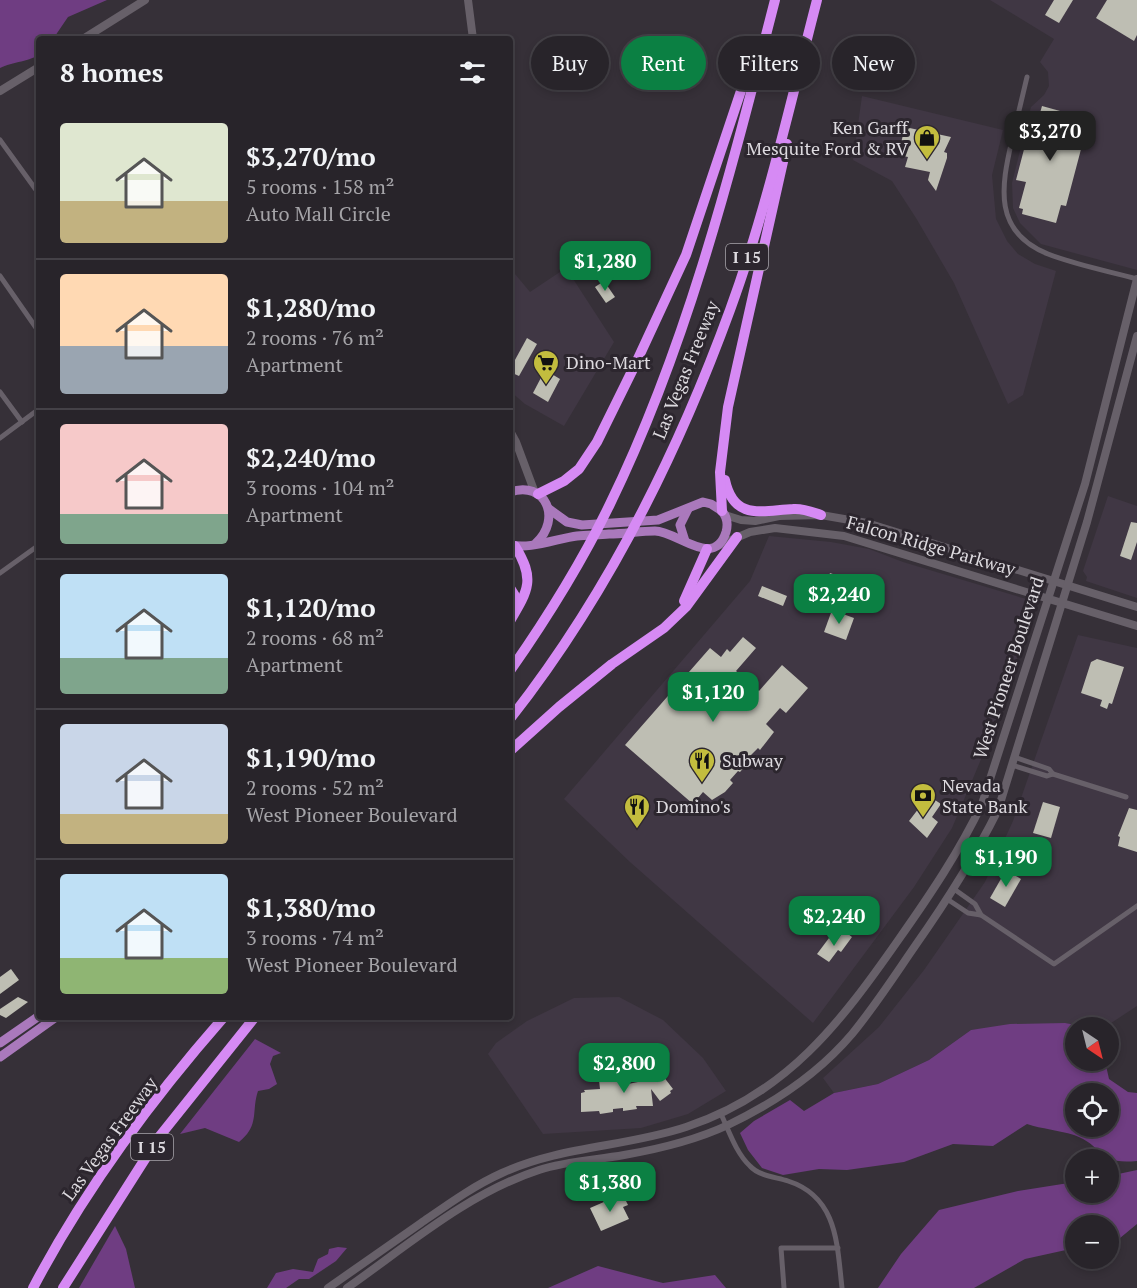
<!DOCTYPE html>
<html lang="en">
<head>
<meta charset="utf-8">
<style>
	body { margin:0; font-family:"PT Serif",serif; background:#302c32; color:#f1f3f6; height:100vh; display:flex; flex-direction:column; font-size:22px; white-space:nowrap }
	* { box-sizing:border-box; margin:0 }
	p { font-size:20px; color:#a5a4a8 }
	.icon { flex:none; width:33px; height:33px; fill:none; stroke:currentColor; stroke-width:2; stroke-linecap:round; stroke-linejoin:round }
	.map { position:relative; flex:1; overflow:hidden }
	.drawer { position:absolute; left:36px; top:36px; width:477px; height:984px; display:flex; flex-direction:column; background:#28242a; border-radius:6px; box-shadow:0 3px 9px #0003,0 0 0 2px #444147 }
	.drawer>* { flex:none }
	.top-card { position:absolute; left:531px; top:36px; width:516px; height:54px; display:flex; gap:12px }
	.needle { width:39px; rotate:145deg }
	.controls { position:absolute; left:1065px; top:1017px; display:grid; gap:12px }
	.controls a { display:grid; place-items:center; width:54px; height:54px; border-radius:50%; background:#28242a; box-shadow:0 3px 9px #0003,0 0 0 2px #444147; font-size:30px }
	.price { position:absolute; translate:-50% -51px; padding:0 14px; border-radius:12px; background:#0b8043; color:#fff; font-size:20px; line-height:39px; filter:drop-shadow(0 2px 3px #0008) }
	.price::after { content:''; position:absolute; left:50%; top:36px; width:18px; height:14px; margin-left:-9px; background:inherit; clip-path:polygon(0 0,100% 0,50% 100%) }
	.price.selected { background:#222; color:#fff }
	ul { padding:0; list-style:none }
	li { display:flex; align-items:center; gap:18px; height:150px; padding:0 24px }
	li+li { border-top:2px solid #444147 }
	li span { display:grid; place-items:center; flex:none; width:168px; height:120px; border-radius:6px; color:#555 }
	li>.icon { margin-inline-start:auto }
	span .icon { width:72px; height:72px; fill:#fffc; stroke-width:1 }
	li b { font-size:26px }
	h2 { display:flex; justify-content:space-between; align-items:center; height:72px; padding:0 24px; font-size:26px }
	.chip { padding:0 21px; border-radius:27px; background:#28242a; box-shadow:0 3px 9px #0003,0 0 0 2px #444147; font-size:21px; line-height:54px }
	.chip.selected { background:#0b8043; color:#fff }
	.map>svg:first-child { display:block }
	.built { fill:#403744 }
	.green { fill:#6f3d82; fill-rule:evenodd }
	.building { fill:#bebeb3 }
	.lines { fill:none; stroke-linecap:round; stroke-linejoin:round }
	.street { stroke:#676069; stroke-width:5 }
	.secondary { stroke:#676069; stroke-width:8 }
	.primary { stroke:#aa79bc; stroke-width:9 }
	.highway { stroke:#d68af4; stroke-width:10 }
	.labels { text-anchor:middle; stroke-width:6; stroke-linejoin:round; paint-order:stroke }
	.shield { fill:#2c262e; stroke:#a8a4aa; stroke-width:1.5 }
	.shield-label { font-size:16px; font-weight:bold; fill:#dddadf }
	.poi-label { font-size:18px; fill:#dddadf; stroke:#2c262e; text-anchor:start }
	.street-label { font-size:18px; fill:#dddadf; stroke:#2c262e }
</style>
</head>
<body>
<div class="map">
<svg width="1137" height="1288" viewBox="0 0 1137 1288">
	<rect width="100%" height="100%" fill="#363038"/>
	<g class="built">
		<polygon points="990,0 1137,0 1137,270 1041,244 1020,223 1013,208 1012,183 1031,107 1044,95 1049,86 1048,72 1040,62 1054,39"/>
		<polygon points="862,96 1003,130 992,175 996,219 1007,241 1018,254 1035,264 1056,271 1023,395 1008,404 954,283 916,218 892,181 853,160"/>
		<polygon points="510,268 530,292 566,268 614,342 564,426 525,404 510,391"/>
		<polygon points="1108,496 1137,506 1137,598 1086,581 1087,577 1083,571"/>
		<polygon points="769,536 831,542 869,549 903,562 1036,602 993,731 952,828 914,887 813,1023 630,862 564,799 750,581"/>
		<polygon points="1078,635 1137,648 1137,1006 1105,1027 1088,1027 1065,1023 971,1030 929,1060 878,1084 834,1093 823,1078 879,1027 924,970 985,882 1013,821"/>
		<polygon points="619,997 663,1020 703,1058 726,1091 688,1114 641,1128 543,1134 488,1054 496,1043 527,1021 574,998"/>
	</g>
	<g class="green">
		<path d="M0,0H107L68,17L53,39H39V54C32,61 12,62 0,68Z"/>
		<path d="M1065,1023L1088,1027L1076,1028V1060L1105,1061L1109,1079L1128,1092L1137,1093V1161C1095,1165 1105,1146 1074,1135C1058,1130 1042,1129 1027,1124L993,1146L953,1144L904,1162L847,1170L819,1169L783,1175L762,1168L748,1150L740,1133L754,1121L790,1100L804,1111L834,1093L878,1084L929,1060L971,1030L1010,1024ZM1076,1094H1108V1126H1076Z"/>
		<path d="M255,1039L281,1053L273,1056L270,1064L277,1084L269,1089L258,1091C251,1112 260,1125 239,1142L205,1128L180,1134Z"/>
		<polygon points="1137,1170 1137,1224 1114,1243 1109,1243 1108,1226 1076,1226 1075,1248 1025,1259 974,1288 878,1288 901,1254 939,1210 1018,1191 1075,1182 1076,1192 1108,1192 1109,1176"/>
		<polygon points="115,1226 126,1249 135,1288 79,1288"/>
		<polygon points="338,1247 347,1248 336,1261 309,1279 299,1279 286,1288 267,1288 276,1273 293,1269 313,1272 318,1259 328,1254 329,1249"/>
		<polygon points="598,1266 663,1283 715,1275 726,1288 548,1288"/>
	</g>
	<g class="building">
		<polygon points="1054,0 1073,0 1059,23 1045,15"/>
		<polygon points="1107,0 1137,0 1137,35 1134,41 1096,18"/>
		<polygon points="1042,106 1089,119 1066,206 1061,205 1056,223 1022,214 1023,209 1019,208 1026,182 1016,180 1034,111 1040,113"/>
		<polygon points="905,127 951,137 944,152 947,153 947,158 936,191 928,180 930,172 905,167 908,157 898,155"/>
		<polygon points="604,281 615,297 606,303 595,287"/>
		<polygon points="527,338 537,344 519,376 510,372 510,369"/>
		<polygon points="545,370 560,379 548,402 533,393"/>
		<polygon points="1131,522 1137,523 1137,542 1131,560 1120,556"/>
		<polygon points="830,573 869,587 865,598 826,584"/>
		<polygon points="762,586 787,596 783,606 758,596"/>
		<polygon points="832,610 854,618 846,640 824,632"/>
		<polygon points="743,637 756,648 736,671 759,691 782,665 808,688 786,713 780,708 766,724 774,732 760,750 758,748 751,755 753,757 740,772 738,771 730,780 733,783 725,792 712,800 703,792 693,804 625,745 710,648 721,657 727,649 730,652"/>
		<polygon points="1097,659 1124,667 1112,704 1109,703 1107,709 1100,706 1102,700 1081,693 1091,662"/>
		<polygon points="935,800 941,804 932,817 938,822 927,838 909,821 919,808 926,813"/>
		<polygon points="1043,802 1060,807 1051,838 1033,833"/>
		<polygon points="1129,808 1137,810 1137,852 1118,846 1120,837 1118,836"/>
		<polygon points="1006,870 1021,879 1005,907 990,898"/>
		<polygon points="844,931 852,937 841,952 838,950 829,962 817,954 829,938 835,943"/>
		<polygon points="11,969 19,980 0,994 0,977"/>
		<polygon points="18,997 28,1002 6,1018 0,1015 0,1009"/>
		<polygon points="656,1072 657,1074 660,1072 673,1089 670,1091 671,1093 660,1101 651,1089 653,1106 636,1106 637,1109 623,1111 623,1108 613,1109 613,1112 600,1114 599,1111 581,1112 581,1093 585,1092 584,1090 600,1089 599,1080 626,1076 628,1084 643,1081"/>
		<polygon points="620,1195 621,1198 624,1197 628,1205 623,1207 629,1219 601,1231 590,1208"/>
	</g>
	<g class="lines">
		<g class="street">
			<path d="M1027,77C1022,98 1017,119 1012,140C1001,187 993,232 1048,254C1076,265 1108,271 1137,279"/>
			<polyline points="0,140 39,194"/>
			<polyline points="0,276 39,332"/>
			<polyline points="0,392 22,422"/>
			<polyline points="0,438 39,409"/>
			<polyline points="0,573 39,545"/>
			<polyline points="1014,757 1049,769 1053,774"/>
			<polyline points="1012,765 1047,776 1053,774 1126,797"/>
			<polyline points="954,889 975,904 981,915"/>
			<polyline points="947,899 968,913 981,915 1054,964 1137,906"/>
			<path d="M721,1114C729,1131 736,1153 750,1166C759,1176 776,1177 788,1181C838,1197 837,1245 842,1288"/>
			<polyline points="784,1288 781,1248 838,1248"/>
		</g>
		<g class="secondary">
			<polyline points="468,0 473,39"/>
			<polyline points="83,39 145,0"/>
			<polyline points="0,91 39,67"/>
			<polyline points="510,431 516,442 535,493"/>
			<polyline points="510,456 510,470"/>
			<polyline points="725,515 741,520 755,521 779,516 821,515 867,523 1137,607"/>
			<polyline points="717,546 750,532 775,528 844,536 1137,626"/>
			<path d="M328,1288C359,1266 390,1245 421,1223C447,1205 473,1186 502,1173C560,1146 626,1147 686,1127C787,1094 841,1022 899,939C930,895 959,852 982,804L1085,484L1137,279"/>
			<path d="M347,1288C407,1246 468,1193 539,1170C567,1161 596,1160 624,1155C659,1149 696,1140 728,1125C774,1103 819,1073 852,1034C875,1006 895,975 915,946C946,902 974,858 998,810L1087,522L1137,336"/>
		</g>
		<g class="primary">
			<path d="M510,492C546,480 562,519 536,543"/>
			<polyline points="685,541 680,525 688,509"/>
			<path d="M510,544C526,551 559,538 577,536C588,535 599,535 609,534C624,534 640,531 655,531C677,531 714,570 726,532C728,525 727,517 722,511L711,504L703,502L658,520L582,525L567,522L549,509"/>
			<polyline points="0,1043 39,1016"/>
			<polyline points="0,1057 56,1017"/>
		</g>
		<g class="highway">
			<path d="M725,480C734,522 764,510 793,509C803,508 812,512 821,515"/>
			<polyline points="538,494 564,481 579,469 597,442 635,365 686,255 758,40"/>
			<polyline points="722,511 720,472 728,407 787,144"/>
			<polyline points="510,588 515,596 514,612"/>
			<polyline points="684,601 707,549"/>
			<path d="M510,621C529,589 535,579 515,546"/>
			<path d="M510,671C547,618 582,562 610,504C688,344 731,171 775,0"/>
			<path d="M510,719C606,597 677,455 730,310C767,209 790,104 817,0"/>
			<polyline points="510,751 559,707 612,664 664,628 686,607 737,537"/>
			<path d="M33,1288C84,1191 152,1099 224,1017"/>
			<polyline points="63,1288 159,1137 255,1017"/>
		</g>
	</g>
	<defs>
		<symbol id="shop-pin" viewBox="-11 -11 22 30"><path d="M0 17L-7.5 6A9.5 9.5 0 1 1 7.5 6Z" fill="#c3bd3e" stroke="#2c262e"/><path d="M-5-2.5h2.3a2.7 3.5 0 0 1 5.4 0H5L5.5 6h-11ZM-1.5-2.5h3a1.5 2.3 0 0 0-3 0Z" fill="#111"/></symbol>
		<symbol id="supermarket-pin" viewBox="-11 -11 22 30"><path d="M0 17L-7.5 6A9.5 9.5 0 1 1 7.5 6Z" fill="#c3bd3e" stroke="#2c262e"/><path d="M-6-5.5h2.5l.6 2H6L4.5 2H-2.5L-4.4-4H-6ZM-1.5 3.2a1.3 1.3 0 1 0 .1 0ZM3 3.2a1.3 1.3 0 1 0 .1 0Z" fill="#111"/></symbol>
		<symbol id="restaurant-pin" viewBox="-11 -11 22 30"><path d="M0 17L-7.5 6A9.5 9.5 0 1 1 7.5 6Z" fill="#c3bd3e" stroke="#2c262e"/><path d="M-5-6h1v4h1v-4h1v4h1v-4h1v5L-1.5 .5V6h-2V.5L-5-1ZM5-6V6H3V1.5H1.5Q1.5-4 5-6Z" fill="#111"/></symbol>
		<symbol id="bank-pin" viewBox="-11 -11 22 30"><path d="M0 17L-7.5 6A9.5 9.5 0 1 1 7.5 6Z" fill="#c3bd3e" stroke="#2c262e"/><path d="M-6-4H6V4H-6ZM0-2.3a2.3 2.3 0 1 0 0 4.6a2.3 2.3 0 1 0 0-4.6Z" fill="#111"/></symbol>
	</defs>
	<g fill-rule="evenodd">
		<use href="#shop-pin" x="912" y="123" width="30" height="40"/>
		<use href="#supermarket-pin" x="531" y="348" width="30" height="40"/>
		<use href="#restaurant-pin" x="687" y="746" width="30" height="40"/>
		<use href="#bank-pin" x="908" y="781" width="30" height="40"/>
		<use href="#restaurant-pin" x="622" y="792" width="30" height="40"/>
	</g>
	<g class="labels">
		<g class="shield">
			<rect x="726" y="244" width="42" height="26" rx="4.5"/>
			<rect x="131" y="1134" width="42" height="26" rx="4.5"/>
		</g>
		<g class="shield-label">
			<text x="747" y="263">I 15</text>
			<text x="152" y="1153">I 15</text>
		</g>
		<g class="poi-label">
			<text x="908" y="134" text-anchor="end">Ken Garff<tspan x="908" dy="21">Mesquite Ford &amp; RV</tspan></text>
			<text x="566" y="369">Dino-Mart</text>
			<text x="722" y="767">Subway</text>
			<text x="942" y="792">Nevada<tspan x="942" dy="21">State Bank</tspan></text>
			<text x="656" y="813">Domino's</text>
		</g>
		<g class="street-label">
			<text transform="translate(686 370) rotate(-68)" y="6">Las Vegas Freeway</text>
			<text transform="translate(931 546) rotate(16)" y="6">Falcon Ridge Parkway</text>
			<text transform="translate(1009 668) rotate(-72)" y="6">West Pioneer Boulevard</text>
			<text transform="translate(110 1139) rotate(-54)" y="6">Las Vegas Freeway</text>
		</g>
	</g>
</svg>
<div class="controls">
<a><svg class="needle" viewBox="-14 -14 28 28"><path d="M0-13l5 13h-10z" fill="#e53935"/><path d="M0 13l5-13h-10z" fill="#a5a4a8"/></svg></a>
<a><svg class="icon" aria-label="locate" viewBox="0 0 24 24"><circle cx="12" cy="12" r="6"/><path d="M12 2v4M12 18v4M2 12h4M18 12h4"/></svg></a>
<a>+</a>
<a>−</a>
</div>
<b class="price selected" style="left:1050px;top:162px">$3,270</b>
<b class="price" style="left:605px;top:292px">$1,280</b>
<b class="price" style="left:839px;top:625px">$2,240</b>
<b class="price" style="left:713px;top:723px">$1,120</b>
<b class="price" style="left:1006px;top:888px">$1,190</b>
<b class="price" style="left:834px;top:947px">$2,240</b>
<b class="price" style="left:624px;top:1094px">$2,800</b>
<b class="price" style="left:610px;top:1213px">$1,380</b>
<div class="top-card">
<a class="chip">Buy</a>
<a class="chip selected">Rent</a>
<a class="chip">Filters</a>
<a class="chip">New</a>
</div>
<section class="drawer">
<h2>8 homes<svg class="icon" aria-label="filters" viewBox="0 0 24 24"><path d="M4 7h16M4 17h16"/><circle cx="9" cy="7" r="2"/><circle cx="15" cy="17" r="2"/></svg></h2>
<ul>
<li><span style="background:linear-gradient(#dfe7d0 65%,#c2b280 0)"><svg class="icon" aria-label="home" viewBox="0 0 24 24"><path d="M3 11l9-7 9 7M6 9v11h12V9"/></svg></span><div><b>$3,270/mo</b><p>5 rooms · 158 m²</p><p>Auto Mall Circle</p></div></li>
<li><span style="background:linear-gradient(#ffd9b3 60%,#9aa5b1 0)"><svg class="icon" aria-label="home" viewBox="0 0 24 24"><path d="M3 11l9-7 9 7M6 9v11h12V9"/></svg></span><div><b>$1,280/mo</b><p>2 rooms · 76 m²</p><p>Apartment</p></div></li>
<li><span style="background:linear-gradient(#f6c9c9 75%,#7fa58c 0)"><svg class="icon" aria-label="home" viewBox="0 0 24 24"><path d="M3 11l9-7 9 7M6 9v11h12V9"/></svg></span><div><b>$2,240/mo</b><p>3 rooms · 104 m²</p><p>Apartment</p></div></li>
<li><span style="background:linear-gradient(#bfe0f5 70%,#7fa58c 0)"><svg class="icon" aria-label="home" viewBox="0 0 24 24"><path d="M3 11l9-7 9 7M6 9v11h12V9"/></svg></span><div><b>$1,120/mo</b><p>2 rooms · 68 m²</p><p>Apartment</p></div></li>
<li><span style="background:linear-gradient(#c9d6e8 75%,#c2b280 0)"><svg class="icon" aria-label="home" viewBox="0 0 24 24"><path d="M3 11l9-7 9 7M6 9v11h12V9"/></svg></span><div><b>$1,190/mo</b><p>2 rooms · 52 m²</p><p>West Pioneer Boulevard</p></div></li>
<li><span style="background:linear-gradient(#bfe0f5 70%,#8fb573 0)"><svg class="icon" aria-label="home" viewBox="0 0 24 24"><path d="M3 11l9-7 9 7M6 9v11h12V9"/></svg></span><div><b>$1,380/mo</b><p>3 rooms · 74 m²</p><p>West Pioneer Boulevard</p></div></li>
</ul>
</section>
</div>
</body>
</html>
